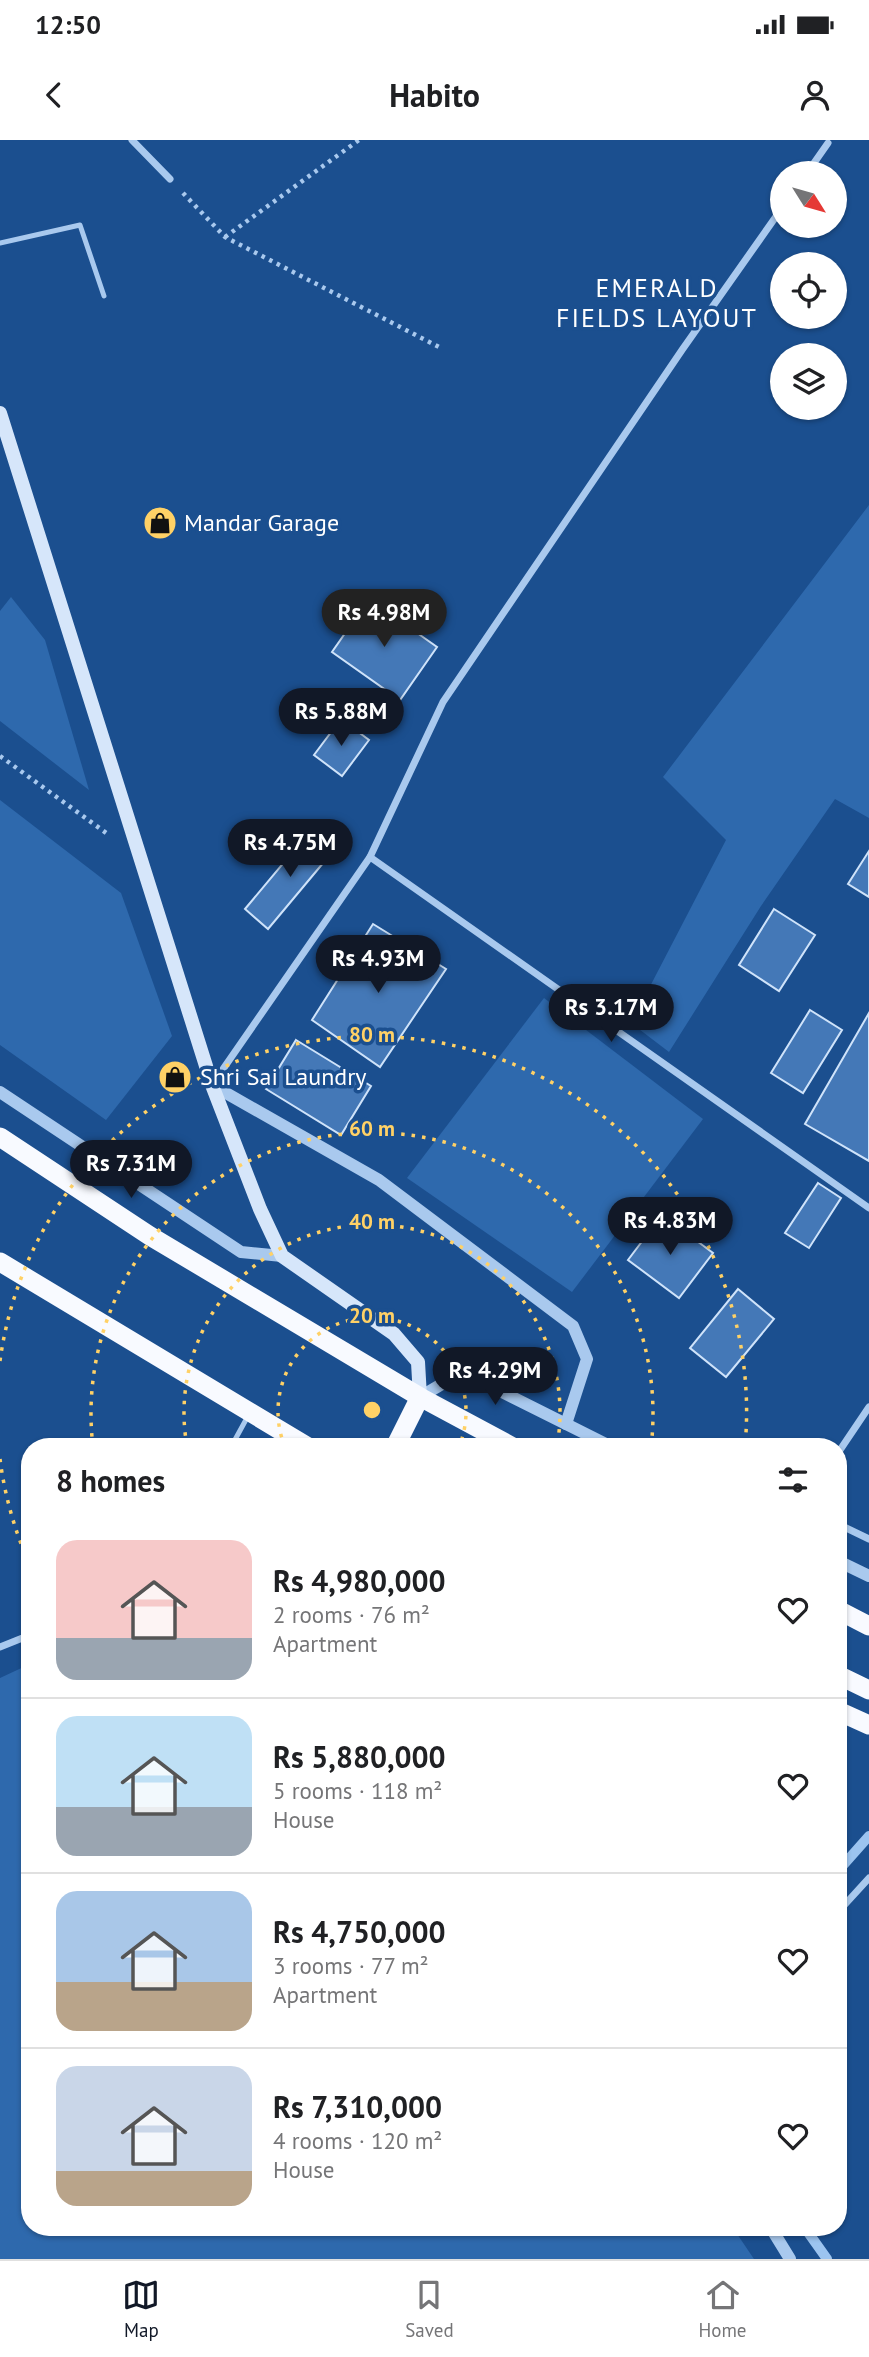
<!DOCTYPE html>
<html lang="en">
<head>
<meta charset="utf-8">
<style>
	body { margin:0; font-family:"PT Sans",sans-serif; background:#f6f6f6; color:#202124; height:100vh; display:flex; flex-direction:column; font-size:26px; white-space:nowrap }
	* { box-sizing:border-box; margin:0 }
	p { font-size:23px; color:#757577 }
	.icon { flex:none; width:38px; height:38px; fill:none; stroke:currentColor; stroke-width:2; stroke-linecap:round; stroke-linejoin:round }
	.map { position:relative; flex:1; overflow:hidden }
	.drawer { position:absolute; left:21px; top:1298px; width:826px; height:798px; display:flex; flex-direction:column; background:#fff; border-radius:28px; box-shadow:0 2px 5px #0004 }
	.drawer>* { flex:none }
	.needle { width:46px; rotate:127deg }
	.fabs { position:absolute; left:770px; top:21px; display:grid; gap:14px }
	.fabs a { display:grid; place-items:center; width:77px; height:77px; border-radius:50%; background:#fff; box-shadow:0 2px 5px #0004; font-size:35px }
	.price { position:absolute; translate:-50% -60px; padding:0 16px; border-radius:24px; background:#111827; color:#fff; font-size:23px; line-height:46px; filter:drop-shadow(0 2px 4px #0008) }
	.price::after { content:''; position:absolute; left:50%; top:42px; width:21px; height:16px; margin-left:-10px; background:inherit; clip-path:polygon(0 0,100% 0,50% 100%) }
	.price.on { background:#222; color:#fff }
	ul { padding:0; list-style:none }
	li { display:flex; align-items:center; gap:21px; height:175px; padding:0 35px }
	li+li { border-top:2px solid #e0e0e0 }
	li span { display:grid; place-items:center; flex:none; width:196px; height:140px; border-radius:21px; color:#555 }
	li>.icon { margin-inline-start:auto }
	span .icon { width:84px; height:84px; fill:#fffc; stroke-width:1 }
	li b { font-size:30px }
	h2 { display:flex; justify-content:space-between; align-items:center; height:84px; padding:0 35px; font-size:30px }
	.status { display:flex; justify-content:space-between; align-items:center; height:49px; padding:0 35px; background:#fff; direction:ltr }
	.status svg { height:19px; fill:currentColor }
	header { display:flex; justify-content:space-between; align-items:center; height:91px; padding:0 35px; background:#fff; font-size:32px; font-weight:800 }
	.dock { display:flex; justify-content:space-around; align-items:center; height:98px; border-top:2px solid #e0e0e0; background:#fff; font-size:19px; color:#757577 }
	.dock a { display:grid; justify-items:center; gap:4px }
	.dock .on { color:#111827 }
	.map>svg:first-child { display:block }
	.green { fill:#2e69ad }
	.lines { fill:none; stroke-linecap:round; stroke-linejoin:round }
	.stream { stroke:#9cc4f0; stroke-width:10 }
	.building { fill:#4478b7; stroke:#cfe3fa; stroke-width:2 }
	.path { stroke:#a9c9ee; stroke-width:4.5; stroke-dasharray:3.5 5; stroke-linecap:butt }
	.service { stroke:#a9c9ee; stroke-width:5 }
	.minor { stroke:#a9c9ee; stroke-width:7 }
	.tertiary { stroke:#a9c9ee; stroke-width:12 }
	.secondary { stroke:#d6e6fa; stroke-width:14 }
	.trunk { stroke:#f8faff; stroke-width:19 }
	.ring { fill:none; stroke:#ffd166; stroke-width:3.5; stroke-dasharray:3.5 7 }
	.labels { text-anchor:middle; stroke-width:7; stroke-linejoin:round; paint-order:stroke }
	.poi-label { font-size:24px; fill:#fff; stroke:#1b4f8f; text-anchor:start }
	.neighbourhood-label { font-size:26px; letter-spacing:2px; fill:#fff; stroke:#1b4f8f }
	.centre { fill:#ffd166; stroke:#1b4f8f; stroke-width:3.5 }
	.ring-label { font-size:21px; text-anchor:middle; font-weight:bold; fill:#ffd166; stroke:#1b4f8f; stroke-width:7; stroke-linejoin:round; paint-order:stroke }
</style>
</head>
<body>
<div class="status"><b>12:50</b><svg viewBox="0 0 49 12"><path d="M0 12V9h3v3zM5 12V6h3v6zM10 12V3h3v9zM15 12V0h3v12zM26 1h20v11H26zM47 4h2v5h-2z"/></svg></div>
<header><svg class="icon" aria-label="back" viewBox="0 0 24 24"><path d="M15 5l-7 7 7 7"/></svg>Habito<svg class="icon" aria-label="person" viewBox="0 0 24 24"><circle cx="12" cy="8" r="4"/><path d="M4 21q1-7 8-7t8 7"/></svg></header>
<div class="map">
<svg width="869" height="2119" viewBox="0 0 869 2119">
	<rect width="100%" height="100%" fill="#1b4f8f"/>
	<g class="green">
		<polygon points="869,365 869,678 835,659 761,766 669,912 631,883 726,700 663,637"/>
		<polygon points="11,457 45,500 89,650 0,581 0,471"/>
		<polygon points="0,660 121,753 172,896 106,980 0,905"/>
		<polygon points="544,858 703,979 572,1152 407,1038"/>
		<polygon points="30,1524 30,2088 733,2088 754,2119 0,2119 0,1538"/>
	</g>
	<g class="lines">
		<g class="stream">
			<polyline points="838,1731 869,1696"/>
			<polyline points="805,2088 827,2119"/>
		</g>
	</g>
	<g class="building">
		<polygon points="369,459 437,507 400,560 332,512"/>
		<polygon points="341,579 369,600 342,636 314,615"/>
		<polygon points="311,690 334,710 268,789 245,769"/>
		<polygon points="869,711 869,757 848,744"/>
		<polygon points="774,769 815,795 779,851 739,825"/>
		<polygon points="373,784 446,829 380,927 312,880"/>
		<polygon points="810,870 842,890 803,953 771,933"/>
		<polygon points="869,873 869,1021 805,984"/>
		<polygon points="296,900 371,946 341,995 266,949"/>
		<polygon points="818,1043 841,1058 809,1108 785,1093"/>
		<polygon points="662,1075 713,1113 679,1158 628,1120"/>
		<polygon points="738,1149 774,1179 726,1237 690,1208"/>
	</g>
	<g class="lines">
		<g class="path">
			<polyline points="183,53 225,97 441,208"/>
			<polyline points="225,97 359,0"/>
			<polyline points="0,616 109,695"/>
		</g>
		<g class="service">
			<polyline points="0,103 80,85 104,156"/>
			<polyline points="231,1307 248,1276"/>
		</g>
		<g class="minor">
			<polyline points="132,0 170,39"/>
			<polyline points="807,33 828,3"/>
			<polyline points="370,717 869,1068"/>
			<polyline points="212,945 370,717 443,562 682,210 782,68"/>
			<polyline points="838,1313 869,1267"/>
			<polyline points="838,1384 869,1399"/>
			<polyline points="0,1507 30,1495"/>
			<polyline points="838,1772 869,1738"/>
		</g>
		<g class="tertiary">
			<polyline points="212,945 379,1040 573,1186 587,1219 566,1284"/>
			<polyline points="0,952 241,1112 282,1116"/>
			<polyline points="420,1257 447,1241 488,1245 612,1307"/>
			<polyline points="838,1421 869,1436"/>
			<polyline points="771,2088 790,2119"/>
		</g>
		<polyline class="secondary" points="0,273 212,945 260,1069 282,1116 394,1194 418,1222 420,1257"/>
		<g class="trunk">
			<polyline points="0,997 150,1096 420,1257 513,1307"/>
			<polyline points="0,1122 308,1307"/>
			<polyline points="395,1307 420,1257"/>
			<polyline points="838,1470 869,1486"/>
			<polyline points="838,1535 869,1550"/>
			<polyline points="838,1571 869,1585"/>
		</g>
	</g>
	<g class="ring">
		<path d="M285 1307A94 94 0 1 1 459 1307"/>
		<path d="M187 1306A188 188 0 1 1 557 1306"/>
		<path d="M93 1307A281 281 0 1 1 651 1307"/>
		<path d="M29 1423A375 375 0 0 1 0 1319M0 1221A375 375 0 0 1 745 1306"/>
	</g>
	<defs>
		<symbol id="shop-disc" viewBox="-11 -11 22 22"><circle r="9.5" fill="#ffd166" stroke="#1b4f8f"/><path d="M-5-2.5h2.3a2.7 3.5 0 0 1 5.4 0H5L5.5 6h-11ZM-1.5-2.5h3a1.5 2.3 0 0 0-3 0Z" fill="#111"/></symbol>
	</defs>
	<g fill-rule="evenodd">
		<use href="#shop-disc" x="141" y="364" width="38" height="38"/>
		<use href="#shop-disc" x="156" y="918" width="38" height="38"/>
	</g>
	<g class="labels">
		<g class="poi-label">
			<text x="184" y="391">Mandar Garage</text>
			<text x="200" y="945">Shri Sai Laundry</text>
		</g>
		<g class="neighbourhood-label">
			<text x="657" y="157">EMERALD<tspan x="657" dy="30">FIELDS LAYOUT</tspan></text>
		</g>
	</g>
	<circle cx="372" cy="1270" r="10" class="centre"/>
	<g class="ring-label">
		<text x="372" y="902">80 m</text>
		<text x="372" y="996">60 m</text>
		<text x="372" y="1089">40 m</text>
		<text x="372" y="1183">20 m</text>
	</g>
</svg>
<div class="fabs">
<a><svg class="needle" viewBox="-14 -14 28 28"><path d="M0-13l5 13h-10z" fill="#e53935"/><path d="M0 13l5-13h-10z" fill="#757577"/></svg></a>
<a><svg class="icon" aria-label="locate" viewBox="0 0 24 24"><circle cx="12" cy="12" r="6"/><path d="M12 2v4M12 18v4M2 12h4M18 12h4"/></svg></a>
<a><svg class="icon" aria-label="layers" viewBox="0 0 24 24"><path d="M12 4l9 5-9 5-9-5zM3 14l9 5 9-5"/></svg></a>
</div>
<b class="price on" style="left:384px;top:509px">Rs 4.98M</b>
<b class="price" style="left:341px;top:608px">Rs 5.88M</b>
<b class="price" style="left:290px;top:739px">Rs 4.75M</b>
<b class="price" style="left:378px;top:855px">Rs 4.93M</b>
<b class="price" style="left:611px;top:904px">Rs 3.17M</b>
<b class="price" style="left:131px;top:1060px">Rs 7.31M</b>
<b class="price" style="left:670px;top:1117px">Rs 4.83M</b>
<b class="price" style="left:495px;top:1267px">Rs 4.29M</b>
<section class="drawer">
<h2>8 homes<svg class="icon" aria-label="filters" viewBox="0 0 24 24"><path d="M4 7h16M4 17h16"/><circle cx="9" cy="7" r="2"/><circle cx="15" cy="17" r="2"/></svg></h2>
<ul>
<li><span style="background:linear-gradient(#f6c9c9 70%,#9aa5b1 0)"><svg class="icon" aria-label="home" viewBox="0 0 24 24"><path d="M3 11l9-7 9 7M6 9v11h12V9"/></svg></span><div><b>Rs 4,980,000</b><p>2 rooms · 76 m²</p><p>Apartment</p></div><svg class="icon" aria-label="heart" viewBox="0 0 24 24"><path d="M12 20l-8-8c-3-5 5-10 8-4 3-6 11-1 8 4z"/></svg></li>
<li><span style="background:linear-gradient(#bfe0f5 65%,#9aa5b1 0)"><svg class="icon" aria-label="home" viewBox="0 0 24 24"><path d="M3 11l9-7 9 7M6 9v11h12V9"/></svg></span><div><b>Rs 5,880,000</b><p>5 rooms · 118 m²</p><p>House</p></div><svg class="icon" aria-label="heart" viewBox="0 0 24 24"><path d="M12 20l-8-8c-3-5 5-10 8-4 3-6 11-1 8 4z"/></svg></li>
<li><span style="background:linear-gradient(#a9c7e8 65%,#b9a48a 0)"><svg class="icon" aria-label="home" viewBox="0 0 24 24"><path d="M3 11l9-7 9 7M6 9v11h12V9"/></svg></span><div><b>Rs 4,750,000</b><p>3 rooms · 77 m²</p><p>Apartment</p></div><svg class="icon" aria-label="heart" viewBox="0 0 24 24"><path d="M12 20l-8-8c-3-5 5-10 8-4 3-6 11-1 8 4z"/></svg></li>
<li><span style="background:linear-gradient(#c9d6e8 75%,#b9a48a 0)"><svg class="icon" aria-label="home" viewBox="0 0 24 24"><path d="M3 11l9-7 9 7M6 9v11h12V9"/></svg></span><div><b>Rs 7,310,000</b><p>4 rooms · 120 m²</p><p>House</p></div><svg class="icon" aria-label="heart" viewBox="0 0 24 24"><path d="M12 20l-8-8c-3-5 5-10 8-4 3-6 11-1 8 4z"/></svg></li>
</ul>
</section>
</div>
<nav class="dock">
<a class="on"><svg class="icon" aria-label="map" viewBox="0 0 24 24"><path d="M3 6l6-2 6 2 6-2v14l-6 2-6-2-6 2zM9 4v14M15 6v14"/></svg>Map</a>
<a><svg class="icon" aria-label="saved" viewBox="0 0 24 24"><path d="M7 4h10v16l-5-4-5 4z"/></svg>Saved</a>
<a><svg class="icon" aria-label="home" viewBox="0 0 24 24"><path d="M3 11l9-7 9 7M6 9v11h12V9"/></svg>Home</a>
</nav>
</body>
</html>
